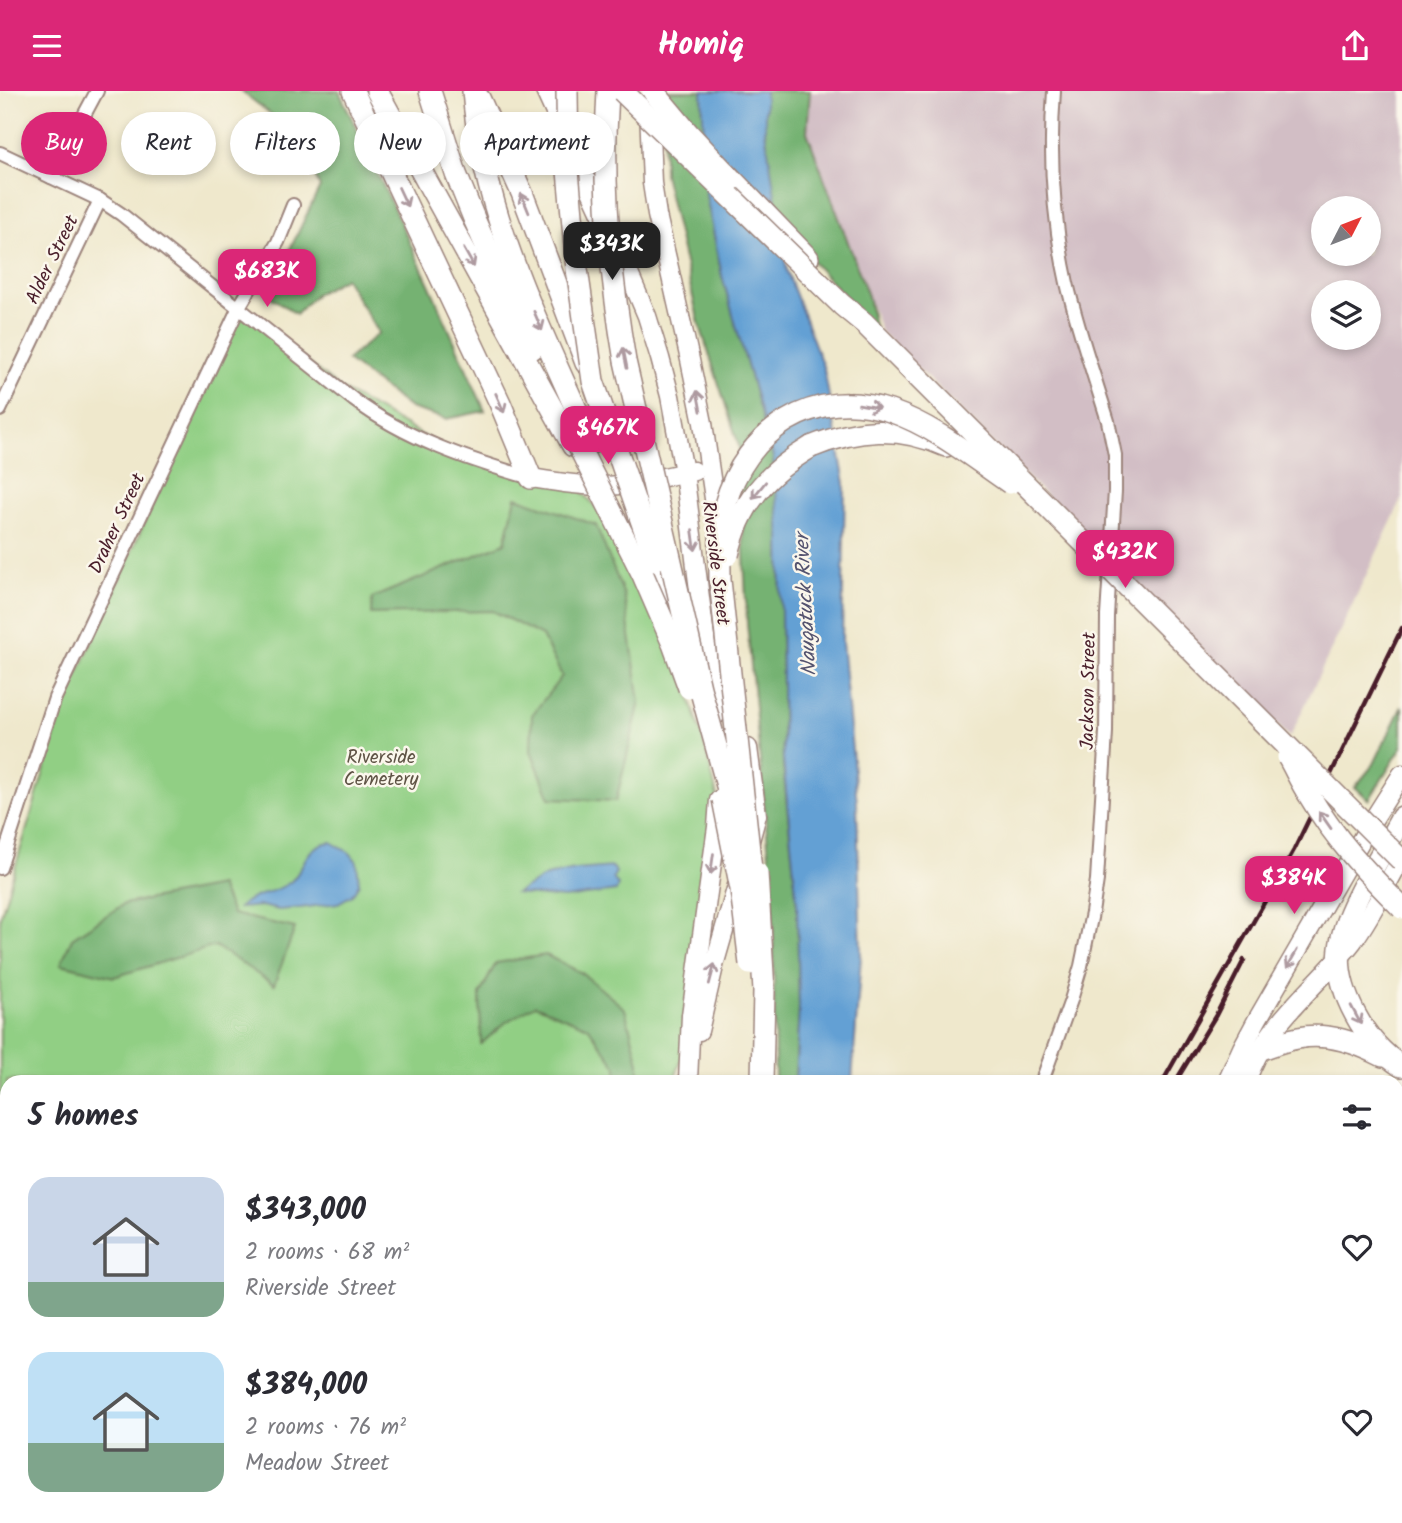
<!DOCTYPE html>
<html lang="en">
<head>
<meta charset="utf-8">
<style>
	body { margin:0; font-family:Kalam,sans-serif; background:#f2f2f3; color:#2b2b33; height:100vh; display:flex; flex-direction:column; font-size:26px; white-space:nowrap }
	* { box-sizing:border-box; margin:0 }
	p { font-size:23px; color:#7c7c81 }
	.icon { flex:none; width:38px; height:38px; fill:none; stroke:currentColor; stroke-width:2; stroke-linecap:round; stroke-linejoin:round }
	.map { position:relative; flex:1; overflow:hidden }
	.drawer { position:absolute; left:0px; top:984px; width:1404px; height:450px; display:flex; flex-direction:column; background:#fff; border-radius:21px 21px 0 0; box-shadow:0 4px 10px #0003 }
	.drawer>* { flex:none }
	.banner { position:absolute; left:21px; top:21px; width:700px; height:63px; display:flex; gap:14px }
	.needle { width:46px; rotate:48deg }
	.buttons { position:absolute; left:1311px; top:105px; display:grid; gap:14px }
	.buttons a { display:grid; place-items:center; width:70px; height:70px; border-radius:50%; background:#fff; box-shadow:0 4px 10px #0003; font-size:35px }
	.price { position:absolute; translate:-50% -60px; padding:0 16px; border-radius:14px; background:#db2777; color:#fff; font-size:23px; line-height:46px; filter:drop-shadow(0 2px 4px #0008) }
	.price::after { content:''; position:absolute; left:50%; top:42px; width:21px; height:16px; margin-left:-10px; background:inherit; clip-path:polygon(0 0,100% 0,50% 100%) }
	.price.selected { background:#222; color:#fff }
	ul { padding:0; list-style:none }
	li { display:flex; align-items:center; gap:21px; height:175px; padding:0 28px }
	li span { display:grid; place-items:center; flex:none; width:196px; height:140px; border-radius:21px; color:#555 }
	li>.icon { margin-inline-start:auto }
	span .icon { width:84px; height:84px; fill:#fffc; stroke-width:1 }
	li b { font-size:30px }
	h2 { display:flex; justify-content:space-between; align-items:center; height:84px; padding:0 28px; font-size:30px }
	.tag { padding:0 24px; border-radius:32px; background:#fff; box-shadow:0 4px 10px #0003; font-size:24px; line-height:63px }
	.tag.selected { background:#db2777; color:#fff }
	header { display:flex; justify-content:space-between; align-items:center; height:91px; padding:0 28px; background:#db2777; color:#fff; font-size:32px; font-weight:700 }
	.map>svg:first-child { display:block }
	.built { fill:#f7d0cf }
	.industrial { fill:#d2bec5; fill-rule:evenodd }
	.green { fill:#91cf84; stroke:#6e7758; stroke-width:2 }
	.forest { fill:#74b272; stroke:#5f684e; stroke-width:2 }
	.water { fill:#63a0d4; stroke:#566080; stroke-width:2 }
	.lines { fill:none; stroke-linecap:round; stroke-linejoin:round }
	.street-casing { stroke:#9c847c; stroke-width:16 }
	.secondary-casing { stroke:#9c847c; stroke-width:21 }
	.highway-casing { stroke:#9c847c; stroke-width:24 }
	.street { stroke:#fff; stroke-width:12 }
	.secondary { stroke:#fff; stroke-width:18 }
	.highway { stroke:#fff; stroke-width:21 }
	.rail { stroke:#4a1f2b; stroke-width:4.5 }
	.highway-bridge-casing { stroke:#9c847c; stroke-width:24; stroke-linecap:butt }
	.highway-bridge { stroke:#fff; stroke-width:21 }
	.oneway { stroke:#ae9aa0 }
	.labels { text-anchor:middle; stroke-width:5; stroke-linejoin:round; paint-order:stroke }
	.street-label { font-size:19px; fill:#4a1f2b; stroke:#fbf7ec }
	.park-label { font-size:19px; fill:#5f5446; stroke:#fbf7ec }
	.water-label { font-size:21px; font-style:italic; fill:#54536f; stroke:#fbf7ec }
</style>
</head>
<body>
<header><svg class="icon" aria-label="menu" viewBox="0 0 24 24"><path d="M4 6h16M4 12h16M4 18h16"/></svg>Homiq<svg class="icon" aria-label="share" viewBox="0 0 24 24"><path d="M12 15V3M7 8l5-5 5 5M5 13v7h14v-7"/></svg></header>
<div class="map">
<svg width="1402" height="1432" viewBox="0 0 1402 1432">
	<rect width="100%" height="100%" fill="#fbf7ec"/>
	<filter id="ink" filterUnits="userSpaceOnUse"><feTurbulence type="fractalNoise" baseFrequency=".0143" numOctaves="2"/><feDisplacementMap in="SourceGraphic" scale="14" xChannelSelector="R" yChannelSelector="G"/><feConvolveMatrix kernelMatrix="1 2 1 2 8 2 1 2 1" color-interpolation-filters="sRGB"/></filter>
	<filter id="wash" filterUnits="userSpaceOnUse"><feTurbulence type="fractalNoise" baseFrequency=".00686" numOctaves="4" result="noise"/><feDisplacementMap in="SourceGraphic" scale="28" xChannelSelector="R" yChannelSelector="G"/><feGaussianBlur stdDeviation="1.57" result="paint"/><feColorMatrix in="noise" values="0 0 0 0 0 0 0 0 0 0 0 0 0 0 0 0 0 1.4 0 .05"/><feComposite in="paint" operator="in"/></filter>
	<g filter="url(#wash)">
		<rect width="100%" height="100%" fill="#efe8cc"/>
		<polygon class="built" points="1402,1227 1402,1432 1093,1432 1100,1426 1396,1426 1396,1229"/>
		<path class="industrial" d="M810,0H1402V408L1290,646L881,241L807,41ZM1323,117H1368V163H1323ZM1323,201H1368V247H1323Z"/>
		<polygon class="green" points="239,216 341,298 447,358 576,394 607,428 673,553 704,651 723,730 689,946 674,990 7,990 7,1303 0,1299 0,827 63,617"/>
		<g class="forest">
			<polygon points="241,0 339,0 429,193 485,320 446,328 410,317 347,269 379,242 345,187 316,203 296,223 268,204 320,96 294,41"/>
			<polygon points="663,0 702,0 706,104 722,185 773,366 780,445 783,675 797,813 799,916 795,990 775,990 773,807 747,532 739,355 699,232 664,83"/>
			<polygon points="765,0 810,0 807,41 868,205 877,251 852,213 778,134 765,39"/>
			<polygon points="516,406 596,434 624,504 640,611 616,710 550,707 531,660 532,624 562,585 542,545 493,520 371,523 372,507 505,452"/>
			<polygon points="1402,615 1402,656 1369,709 1355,696 1374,673"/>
			<polygon points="220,795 232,823 295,837 274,894 215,855 114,886 61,873 72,847 124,813"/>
			<polygon points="546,864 582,882 625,918 639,972 639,990 617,990 617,976 588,936 535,914 506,931 481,953 480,903 496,872"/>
		</g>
		<g class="water">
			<polygon points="702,0 765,0 765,40 787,180 824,278 845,392 842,551 857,712 861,865 852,990 795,990 799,916 797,813 783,669 780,445 773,366 722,185 706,104"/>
			<path d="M331,751L350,762L357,771L359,793L352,804L338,812L300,817L279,819L261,815L239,817C251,803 273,803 289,792C305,781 302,754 331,751Z"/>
			<polygon points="613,776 616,781 613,787 618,794 616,800 564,807 516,802 546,785 575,779"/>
		</g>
	</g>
	<g filter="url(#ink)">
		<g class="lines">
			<defs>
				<g id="street">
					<path d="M0,62L100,109L121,123L354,309C406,348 469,369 531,387"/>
					<polyline points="51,86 97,0"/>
					<polyline points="0,319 100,109"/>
					<polyline points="0,777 55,607 239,216 278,151 293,114"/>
					<path d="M1042,990L1071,909L1081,875L1092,822L1097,789L1106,641L1107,525L1115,400V364L1108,330C1094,284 1078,239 1067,192C1053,129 1049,64 1054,0"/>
					<polyline points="0,1314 7,1318"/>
					<polyline points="325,1426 344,1432"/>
					<polyline points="928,1426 931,1432"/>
					<polyline points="189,1432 191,1426"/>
					<polyline points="388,1432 389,1426"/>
				</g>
				<g id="secondary">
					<polyline points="545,0 630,185 647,225 660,267 670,305 684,381 715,625"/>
					<polyline points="649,18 652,92 657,124 690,269 703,332 718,435"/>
					<path d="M531,387C555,391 578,395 602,395C633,395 664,385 694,380"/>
					<polyline points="748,657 757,724 750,750"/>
					<polyline points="699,940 715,871 738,791"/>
					<polyline points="688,990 691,924 717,736 719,709"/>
					<polyline points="1227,990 1242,957 1257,929 1371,732 1402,683"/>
					<path d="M1246,990C1252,975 1258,961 1268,947C1292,912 1327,884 1353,850C1372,824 1386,794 1402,766"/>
					<polyline points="1396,1205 1402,1203"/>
					<polyline points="601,1432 605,1426"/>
					<polyline points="1068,1432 1075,1426"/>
				</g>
				<g id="highway">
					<polyline points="353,0 500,312 531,387"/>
					<polyline points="377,0 573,355"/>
					<polyline points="430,0 456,83 475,130 532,258"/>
					<path d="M473,0C483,127 541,237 591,352"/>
					<polyline points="479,7 522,102 586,272"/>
					<polyline points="606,42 608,0"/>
					<polyline points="721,77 808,167"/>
					<path d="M811,356C857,337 900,334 946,355"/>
					<polyline points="655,469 678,535"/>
					<path d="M1261,958C1273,954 1286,949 1298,947C1328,941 1357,952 1383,965"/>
					<path d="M1401,975C1381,962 1366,944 1355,923C1329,874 1338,844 1362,797C1375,773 1389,750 1402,726"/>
					<polyline points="662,1432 665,1426"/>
					<polyline points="692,1432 694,1426"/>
				</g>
			</defs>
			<use href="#street" class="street-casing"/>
			<use href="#secondary" class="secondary-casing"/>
			<use href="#highway" class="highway-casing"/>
			<use href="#street" class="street"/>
			<use href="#secondary" class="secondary"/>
			<use href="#highway" class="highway"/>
			<g class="rail">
				<polyline points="1177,988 1216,924 1244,869"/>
				<polyline points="1163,990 1294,759 1402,537"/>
				<polyline points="858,1432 863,1426"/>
			</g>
			<defs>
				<g id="highway-bridge">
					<polyline points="567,0 568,80 577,178 593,290 655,469"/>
					<polyline points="622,0 842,214 864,232 1402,770"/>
					<polyline points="653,0 688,42 732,89"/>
					<path d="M606,42C604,118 612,194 625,270L700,597L734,720"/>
					<polyline points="578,354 643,484 673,553 689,597"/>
					<path d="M728,464C739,413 767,382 811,356"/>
					<path d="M1288,666C1295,678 1301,692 1309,704C1334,747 1367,782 1402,817"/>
					<polyline points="723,708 741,798 750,873"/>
					<polyline points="757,782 764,900 762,990"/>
					<path d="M753,797L720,489C720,464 718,438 725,414C745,340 815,294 890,320C934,335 972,366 1010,392"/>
				</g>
			</defs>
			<use href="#highway-bridge" class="highway-bridge-casing"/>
			<use href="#highway-bridge" class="highway-bridge"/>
		</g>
		<defs><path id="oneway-shaft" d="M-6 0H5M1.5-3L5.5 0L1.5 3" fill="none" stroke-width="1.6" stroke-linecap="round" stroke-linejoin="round" transform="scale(1.75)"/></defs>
		<g class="oneway">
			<use href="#oneway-shaft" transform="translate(403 106) rotate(65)"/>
			<use href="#oneway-shaft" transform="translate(525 112) rotate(-112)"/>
			<use href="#oneway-shaft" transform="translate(469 167) rotate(61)"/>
			<use href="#oneway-shaft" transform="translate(538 230) rotate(67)"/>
			<use href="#oneway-shaft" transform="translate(625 267) rotate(-101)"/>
			<use href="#oneway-shaft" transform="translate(699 310) rotate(-101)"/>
			<use href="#oneway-shaft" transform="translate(500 312) rotate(66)"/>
			<use href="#oneway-shaft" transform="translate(869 315) rotate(10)"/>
			<use href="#oneway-shaft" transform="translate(759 399) rotate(129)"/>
			<use href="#oneway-shaft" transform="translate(694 449) rotate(82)"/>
			<use href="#oneway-shaft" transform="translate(1325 729) rotate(-125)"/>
			<use href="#oneway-shaft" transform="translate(712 773) rotate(98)"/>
			<use href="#oneway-shaft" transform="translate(1292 868) rotate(120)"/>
			<use href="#oneway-shaft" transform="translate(712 883) rotate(-75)"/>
			<use href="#oneway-shaft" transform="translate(1356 924) rotate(62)"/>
		</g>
	</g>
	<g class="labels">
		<g class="street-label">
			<text transform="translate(51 168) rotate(-64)" y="7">Alder Street</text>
			<text transform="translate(116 432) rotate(-65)" y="7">Draher Street</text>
			<text transform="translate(717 472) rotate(83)" y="7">Riverside Street</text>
			<text transform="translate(1087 600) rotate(-89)" y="7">Jackson Street</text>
		</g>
		<g class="park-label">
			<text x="381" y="672">Riverside<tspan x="381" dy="22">Cemetery</tspan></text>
		</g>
		<g class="water-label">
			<text transform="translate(805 514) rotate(-93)" y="7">Naugatuck River</text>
		</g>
	</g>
</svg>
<div class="buttons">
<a><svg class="needle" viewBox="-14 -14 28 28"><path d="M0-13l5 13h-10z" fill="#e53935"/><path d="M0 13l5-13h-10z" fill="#7c7c81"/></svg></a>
<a><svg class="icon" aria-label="layers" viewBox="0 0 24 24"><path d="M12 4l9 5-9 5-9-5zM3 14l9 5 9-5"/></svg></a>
</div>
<b class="price selected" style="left:612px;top:191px">$343K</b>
<b class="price" style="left:267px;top:218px">$683K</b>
<b class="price" style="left:608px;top:375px">$467K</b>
<b class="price" style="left:1125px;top:499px">$432K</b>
<b class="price" style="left:1294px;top:825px">$384K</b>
<div class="banner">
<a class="tag selected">Buy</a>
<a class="tag">Rent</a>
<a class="tag">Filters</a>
<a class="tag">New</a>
<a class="tag">Apartment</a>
</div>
<section class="drawer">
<h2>5 homes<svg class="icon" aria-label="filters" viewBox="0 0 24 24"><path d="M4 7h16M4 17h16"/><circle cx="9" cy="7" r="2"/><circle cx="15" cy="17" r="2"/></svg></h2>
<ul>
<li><span style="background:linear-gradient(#c9d6e8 75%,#7fa58c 0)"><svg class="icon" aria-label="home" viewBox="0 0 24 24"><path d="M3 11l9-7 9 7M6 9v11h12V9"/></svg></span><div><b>$343,000</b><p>2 rooms · 68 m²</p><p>Riverside Street</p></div><svg class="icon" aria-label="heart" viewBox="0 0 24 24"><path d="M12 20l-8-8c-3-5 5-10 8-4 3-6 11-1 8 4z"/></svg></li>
<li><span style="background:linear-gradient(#bfe0f5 65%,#7fa58c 0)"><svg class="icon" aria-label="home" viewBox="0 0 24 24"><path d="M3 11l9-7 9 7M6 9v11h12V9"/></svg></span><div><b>$384,000</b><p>2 rooms · 76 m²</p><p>Meadow Street</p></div><svg class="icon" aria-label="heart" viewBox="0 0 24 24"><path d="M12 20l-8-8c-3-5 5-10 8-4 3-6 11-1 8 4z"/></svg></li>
</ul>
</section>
</div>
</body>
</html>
